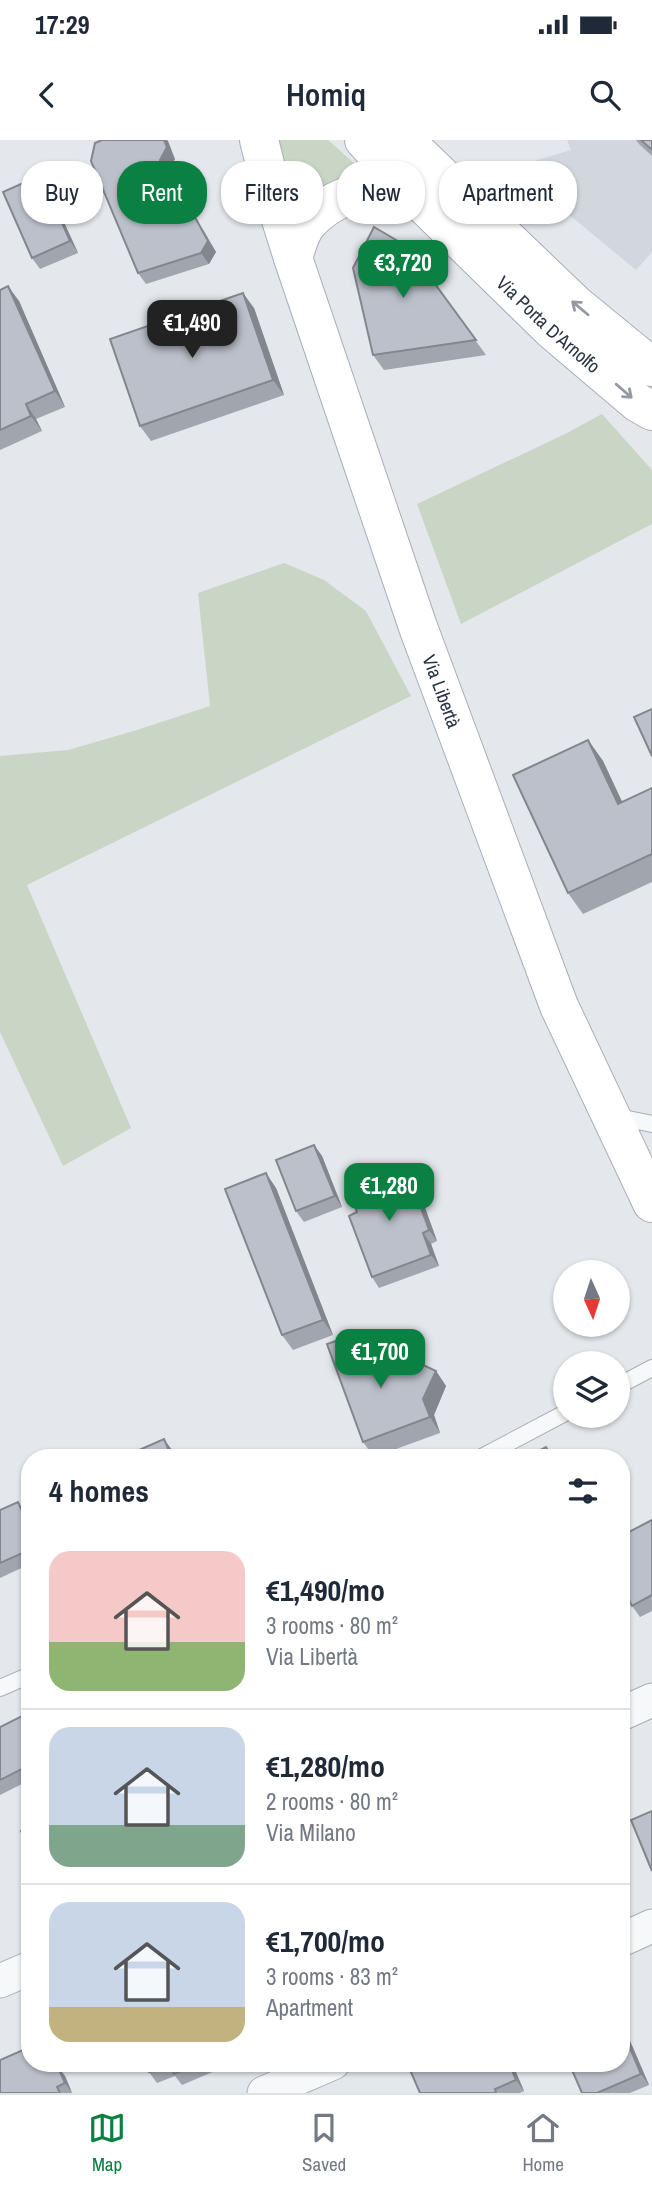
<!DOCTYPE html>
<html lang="en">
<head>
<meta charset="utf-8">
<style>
	body { margin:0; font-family:"Archivo Narrow",sans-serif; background:#f2f2f3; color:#1f2937; height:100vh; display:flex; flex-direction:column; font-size:26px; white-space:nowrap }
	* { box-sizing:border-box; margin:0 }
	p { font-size:23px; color:#747a83 }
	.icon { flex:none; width:38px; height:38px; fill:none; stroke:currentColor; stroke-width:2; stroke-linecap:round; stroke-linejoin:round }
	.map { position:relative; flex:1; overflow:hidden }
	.drawer { position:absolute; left:21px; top:1309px; width:609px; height:623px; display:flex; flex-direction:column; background:#fff; border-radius:28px; box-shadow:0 2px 5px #0004 }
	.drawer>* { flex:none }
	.hud { position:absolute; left:21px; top:21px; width:611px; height:63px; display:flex; gap:14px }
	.needle { width:46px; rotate:177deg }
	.buttons { position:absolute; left:553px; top:1120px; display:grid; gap:14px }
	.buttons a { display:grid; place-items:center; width:77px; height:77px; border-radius:50%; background:#fff; box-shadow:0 2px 5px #0004; font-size:35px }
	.price { position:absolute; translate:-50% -60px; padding:0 16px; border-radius:14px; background:#0b8043; color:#fff; font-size:23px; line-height:46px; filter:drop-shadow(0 2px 4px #0008) }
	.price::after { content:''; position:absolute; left:50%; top:42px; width:21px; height:16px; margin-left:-10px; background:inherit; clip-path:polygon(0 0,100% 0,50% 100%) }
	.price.active { background:#222; color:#fff }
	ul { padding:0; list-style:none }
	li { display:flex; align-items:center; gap:21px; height:175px; padding:0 28px }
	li+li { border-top:2px solid #e0e1e3 }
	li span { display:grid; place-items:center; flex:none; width:196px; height:140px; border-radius:21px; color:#555 }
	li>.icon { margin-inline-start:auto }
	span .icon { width:84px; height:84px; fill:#fffc; stroke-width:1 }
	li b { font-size:30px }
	h2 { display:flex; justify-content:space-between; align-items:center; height:84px; padding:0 28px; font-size:30px }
	.tag { padding:0 24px; border-radius:28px; background:#fff; box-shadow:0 2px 5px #0004; font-size:24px; line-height:63px }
	.tag.active { background:#0b8043; color:#fff }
	.status { display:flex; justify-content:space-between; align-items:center; height:49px; padding:0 35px; background:#fff; direction:ltr }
	.status svg { height:19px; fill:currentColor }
	header { display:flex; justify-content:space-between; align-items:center; height:91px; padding:0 28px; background:#fff; font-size:32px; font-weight:600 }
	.dock { display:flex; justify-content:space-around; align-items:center; height:98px; border-top:2px solid #e0e1e3; background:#fff; font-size:19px; color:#747a83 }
	.dock a { display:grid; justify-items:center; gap:4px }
	.dock .active { color:#0b8043 }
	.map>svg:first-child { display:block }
	.built { fill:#d2d6de }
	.green { fill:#c9d6c5 }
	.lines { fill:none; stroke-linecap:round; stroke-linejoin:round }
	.lane-casing { stroke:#a9aeb7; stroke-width:18 }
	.street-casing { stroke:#a9aeb7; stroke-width:35 }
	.secondary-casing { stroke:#a9aeb7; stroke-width:40 }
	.lane { stroke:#f7f8fa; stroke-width:16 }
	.street { stroke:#f7f8fa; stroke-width:33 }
	.secondary { stroke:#fff; stroke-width:38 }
	.wall { fill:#a1a5ae }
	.shaded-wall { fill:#83868d }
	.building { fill:#bbc0ca; stroke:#83868d; stroke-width:2 }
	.oneway { stroke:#959aa2 }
	.labels { text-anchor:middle; stroke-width:7; stroke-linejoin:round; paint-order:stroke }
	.street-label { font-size:19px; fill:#2b3445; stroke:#f4f6f9 }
</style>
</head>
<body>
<div class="status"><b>17:29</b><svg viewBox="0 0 49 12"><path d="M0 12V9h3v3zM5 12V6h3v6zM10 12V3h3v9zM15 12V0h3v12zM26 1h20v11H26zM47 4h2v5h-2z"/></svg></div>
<header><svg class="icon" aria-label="back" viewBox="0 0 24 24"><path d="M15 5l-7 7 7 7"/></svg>Homiq<svg class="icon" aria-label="search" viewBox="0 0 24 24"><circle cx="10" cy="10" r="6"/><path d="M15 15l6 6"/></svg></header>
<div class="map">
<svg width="652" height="1953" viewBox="0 0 652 1953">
	<rect width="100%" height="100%" fill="#e4e7ec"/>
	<polygon class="built" points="567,0 652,0 652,112 636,130 543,53 534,21 571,10"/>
	<g class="green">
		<polygon points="274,0 328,0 365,33 295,76"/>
		<polygon points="602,274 652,330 652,384 461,484 417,364 565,294"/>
		<polygon points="284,423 324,440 366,471 411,556 27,745 131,988 63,1026 0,892 0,616 68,610 137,590 210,566 198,453"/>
	</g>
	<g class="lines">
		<defs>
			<g id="lane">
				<polyline points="613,976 652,984"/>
				<polyline points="618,1246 652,1228"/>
				<polyline points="480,1318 565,1273"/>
				<polyline points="0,1548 30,1535"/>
			</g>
			<g id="street">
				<polyline points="621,1574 652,1560"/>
				<polyline points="621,1800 652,1786"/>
				<polyline points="0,1841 30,1828"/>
				<polyline points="264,1953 333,1923"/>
			</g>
			<g id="secondary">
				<path id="s1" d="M259,0L271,48L293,118L418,487L472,632L559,866L652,1063"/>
				<path id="s2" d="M364,0L419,60L552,190L638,263L652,271"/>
				<polyline points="404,0 575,164 652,227"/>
				<path d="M293,118C297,106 300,92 308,83C328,60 363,46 393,49C402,50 411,56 419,60"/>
			</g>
		</defs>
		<use href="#lane" class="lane-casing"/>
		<use href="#street" class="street-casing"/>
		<use href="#secondary" class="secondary-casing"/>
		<use href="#lane" class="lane"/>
		<use href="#street" class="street"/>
		<use href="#secondary" class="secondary"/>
	</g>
	<g class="wall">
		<polygon points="636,0 652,0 652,16 639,4"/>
		<polygon points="95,3 175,19 168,31 189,75 204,91 216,112 209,124 146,144 138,133"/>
		<polygon points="48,47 78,113 40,129 32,118"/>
		<polygon points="408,107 486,215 384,230 373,215"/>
		<polygon points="0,150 19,161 65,267 36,279 42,291 0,310"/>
		<polygon points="254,168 284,255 151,301 140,286"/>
		<polygon points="588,600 603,621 622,662 652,648 652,742 583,774 568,753"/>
		<polygon points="314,1005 322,1016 342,1067 304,1082 296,1071"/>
		<polygon points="415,1040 437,1101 431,1104 439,1126 379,1148 372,1137 357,1072"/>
		<polygon points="276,1048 333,1195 293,1210 282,1195"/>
		<polygon points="361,1192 371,1207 384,1242 436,1231 446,1246 434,1275 440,1293 374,1317 363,1302"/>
		<polygon points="18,1362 25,1374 30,1383 30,1424 0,1438 0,1370"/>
		<polygon points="652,1380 652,1471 640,1477 632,1466"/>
		<polygon points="30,1572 30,1640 0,1655 0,1587"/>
		<polygon points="621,1880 649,1945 630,1953 582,1953 621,1923"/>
		<polygon points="30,1923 49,1923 51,1927 65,1936 72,1953 0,1953"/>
		<polygon points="145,1923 228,1923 229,1925 182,1945 175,1936 157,1943 149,1932"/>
		<polygon points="512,1923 524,1951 520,1953 420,1953"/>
	</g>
	<g class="shaded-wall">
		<polygon points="164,0 167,0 168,1 175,19 168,31 194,84 186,73 160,20"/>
		<polygon points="41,35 48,47 78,113 70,101"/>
		<polygon points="196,79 216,112 209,124 201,113"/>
		<polygon points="8,146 19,161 65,267 55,251"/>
		<polygon points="243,153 254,168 284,255 273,240"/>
		<polygon points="26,264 36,279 42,291 31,276"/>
		<polygon points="588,600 603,621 633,685 618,664"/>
		<polygon points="314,1005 322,1016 342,1067 335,1056"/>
		<polygon points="407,1029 415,1040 437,1101 429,1090"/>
		<polygon points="266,1033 276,1048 333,1195 323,1180"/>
		<polygon points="423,1093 431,1104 439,1126 431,1115"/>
		<polygon points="361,1192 371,1207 392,1263 381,1247"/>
		<polygon points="436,1231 446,1246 434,1275 440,1293 430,1277 423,1259"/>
		<polygon points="164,1299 172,1310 175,1318 172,1318"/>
		<polygon points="18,1362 25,1374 30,1383 30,1389"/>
		<polygon points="621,1880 649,1945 641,1934 621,1887"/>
		<polygon points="509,1923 512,1923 524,1951 516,1940"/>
		<polygon points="57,1925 65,1936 72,1953 65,1943"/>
	</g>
	<g class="building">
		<polygon points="102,0 164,0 167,7 160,20 186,73 196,79 208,101 201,113 138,133 91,21 95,3"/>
		<polygon points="641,0 652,0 652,10"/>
		<polygon points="41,35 70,101 32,118 3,52"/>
		<polygon points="374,87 408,107 476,200 373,215 353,128"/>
		<polygon points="8,146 55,251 26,264 31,276 0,290 0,150"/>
		<polygon points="243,153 273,240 140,286 110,199"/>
		<polygon points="652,569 652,616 634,577"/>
		<polygon points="588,600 618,664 652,648 652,714 568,753 513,635"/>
		<polygon points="314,1005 335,1056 296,1071 276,1020"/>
		<polygon points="407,1029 429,1090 423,1093 431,1115 372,1137 349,1076 357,1072 349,1050"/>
		<polygon points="266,1033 323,1180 282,1195 225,1049"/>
		<polygon points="361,1192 381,1247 400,1214 436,1231 423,1259 430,1277 363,1302 327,1204"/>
		<polygon points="164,1299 172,1318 121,1318"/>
		<polygon points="546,1307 552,1318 525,1318"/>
		<polygon points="18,1362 30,1389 30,1404 24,1406 27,1411 0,1423 0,1370"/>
		<polygon points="652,1380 652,1455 632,1466 621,1445 621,1396"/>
		<polygon points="30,1572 30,1625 0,1640 0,1587"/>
		<polygon points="652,1671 652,1731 631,1680"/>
		<polygon points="30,1687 30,1708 21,1691"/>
		<polygon points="621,1887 641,1934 597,1953 582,1953 569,1923 621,1923"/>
		<polygon points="30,1907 30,1923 47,1923 49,1928 57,1925 65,1943 57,1947 60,1953 0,1953 0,1920"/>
		<polygon points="145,1923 200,1923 174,1934 169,1924 149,1932"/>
		<polygon points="407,1923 509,1923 516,1940 495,1949 496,1953 420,1953"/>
	</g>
	<defs><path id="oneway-shaft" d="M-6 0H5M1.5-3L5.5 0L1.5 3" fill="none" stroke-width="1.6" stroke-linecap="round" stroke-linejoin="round" transform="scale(1.75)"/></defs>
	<g class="oneway">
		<use href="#oneway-shaft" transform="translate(580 168) rotate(-140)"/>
		<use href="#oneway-shaft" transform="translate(624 251) rotate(41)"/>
	</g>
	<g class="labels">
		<g class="street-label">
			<text dy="7" stroke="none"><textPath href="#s2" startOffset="261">Via Porta D'Arnolfo</textPath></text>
			<text dy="7" stroke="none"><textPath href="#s1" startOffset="581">Via Libertà</textPath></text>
		</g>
	</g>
</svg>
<div class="buttons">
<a><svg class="needle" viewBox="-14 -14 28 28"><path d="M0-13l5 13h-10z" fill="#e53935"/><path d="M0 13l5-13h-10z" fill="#747a83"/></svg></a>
<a><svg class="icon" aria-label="layers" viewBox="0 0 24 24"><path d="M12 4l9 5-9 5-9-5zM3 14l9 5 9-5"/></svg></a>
</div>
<b class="price" style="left:403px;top:160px">€3,720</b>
<b class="price active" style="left:192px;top:220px">€1,490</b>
<b class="price" style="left:389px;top:1083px">€1,280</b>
<b class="price" style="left:380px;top:1249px">€1,700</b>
<div class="hud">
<a class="tag">Buy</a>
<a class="tag active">Rent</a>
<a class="tag">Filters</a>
<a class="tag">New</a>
<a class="tag">Apartment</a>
</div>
<section class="drawer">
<h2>4 homes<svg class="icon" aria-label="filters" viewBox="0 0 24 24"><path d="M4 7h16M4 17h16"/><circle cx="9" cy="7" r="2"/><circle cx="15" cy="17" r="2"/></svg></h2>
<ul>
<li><span style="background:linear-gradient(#f6c9c9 65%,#8fb573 0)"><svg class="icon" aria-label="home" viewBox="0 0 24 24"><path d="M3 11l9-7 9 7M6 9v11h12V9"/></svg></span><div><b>€1,490/mo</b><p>3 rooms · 80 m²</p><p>Via Libertà</p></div></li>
<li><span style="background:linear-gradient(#c9d6e8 70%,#7fa58c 0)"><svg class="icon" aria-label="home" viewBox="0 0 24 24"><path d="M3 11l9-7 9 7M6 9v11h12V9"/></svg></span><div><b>€1,280/mo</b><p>2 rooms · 80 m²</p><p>Via Milano</p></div></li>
<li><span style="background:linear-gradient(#c9d6e8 75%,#c2b280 0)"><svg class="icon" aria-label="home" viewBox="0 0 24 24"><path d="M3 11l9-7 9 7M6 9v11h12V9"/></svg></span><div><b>€1,700/mo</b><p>3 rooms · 83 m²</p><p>Apartment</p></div></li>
</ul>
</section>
</div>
<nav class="dock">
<a class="active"><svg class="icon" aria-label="map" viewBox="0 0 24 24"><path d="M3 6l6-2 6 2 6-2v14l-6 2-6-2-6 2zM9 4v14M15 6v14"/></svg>Map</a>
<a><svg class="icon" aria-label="saved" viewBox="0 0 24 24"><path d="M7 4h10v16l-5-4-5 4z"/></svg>Saved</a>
<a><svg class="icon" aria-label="home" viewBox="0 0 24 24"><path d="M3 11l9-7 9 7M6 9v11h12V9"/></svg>Home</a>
</nav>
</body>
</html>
